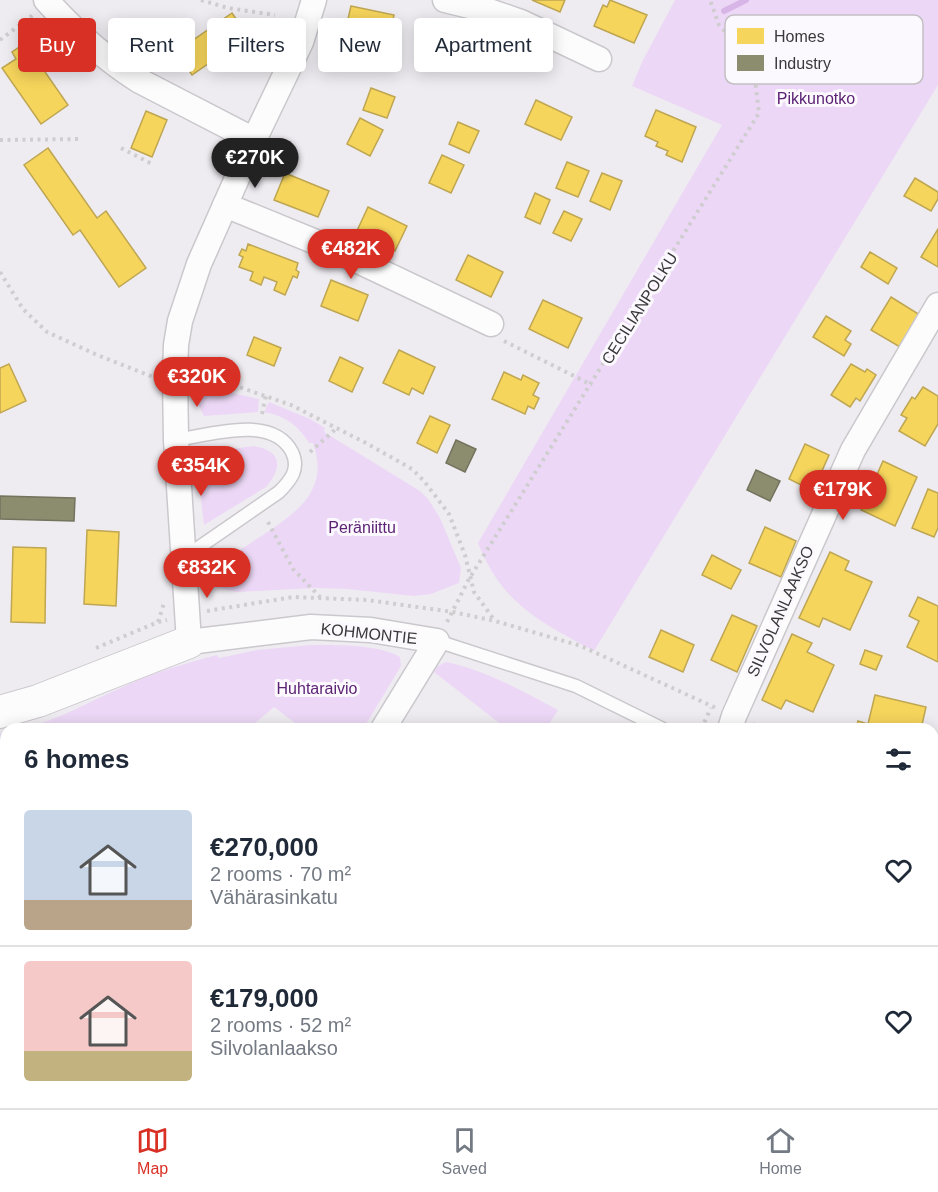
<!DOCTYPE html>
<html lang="en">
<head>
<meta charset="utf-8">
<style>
	body { margin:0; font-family:Arial,sans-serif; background:#f6f6f7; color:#1f2937; height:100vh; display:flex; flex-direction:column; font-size:22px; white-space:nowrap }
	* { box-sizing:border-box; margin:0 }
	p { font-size:20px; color:#747a83 }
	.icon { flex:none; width:33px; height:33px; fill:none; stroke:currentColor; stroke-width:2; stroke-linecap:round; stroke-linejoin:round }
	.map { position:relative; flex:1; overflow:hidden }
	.panel { position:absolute; left:0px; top:723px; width:939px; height:386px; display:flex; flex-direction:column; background:#fff; border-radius:18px 18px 0 0; box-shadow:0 3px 15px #0003 }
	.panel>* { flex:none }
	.hud { position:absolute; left:18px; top:18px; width:600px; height:54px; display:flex; gap:12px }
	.price { position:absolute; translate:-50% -51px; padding:0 14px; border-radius:21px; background:#d93025; color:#fff; font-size:20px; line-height:39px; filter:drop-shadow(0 2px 3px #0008) }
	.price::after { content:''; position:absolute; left:50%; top:36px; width:18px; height:14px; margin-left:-9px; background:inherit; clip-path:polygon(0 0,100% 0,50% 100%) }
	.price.active { background:#222; color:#fff }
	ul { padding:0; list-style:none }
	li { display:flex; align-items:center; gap:18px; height:150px; padding:0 24px }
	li+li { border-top:2px solid #e0e1e3 }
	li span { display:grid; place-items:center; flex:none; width:168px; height:120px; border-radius:6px; color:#555 }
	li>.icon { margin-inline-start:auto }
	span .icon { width:72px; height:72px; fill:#fffc; stroke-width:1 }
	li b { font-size:26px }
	h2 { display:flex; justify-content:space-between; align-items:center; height:72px; padding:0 24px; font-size:26px }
	.tag { padding:0 21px; border-radius:6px; background:#fff; box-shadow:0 3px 15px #0003; font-size:21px; line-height:54px }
	.tag.active { background:#d93025; color:#fff }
	.tab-bar { display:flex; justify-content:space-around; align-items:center; height:84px; border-top:2px solid #e0e1e3; background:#fff; font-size:16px; color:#747a83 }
	.tab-bar a { display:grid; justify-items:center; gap:3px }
	.tab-bar .active { color:#d93025 }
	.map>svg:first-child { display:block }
	.green { fill:#ecd8f6 }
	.homes { fill:#f6d55c; stroke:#bea652; stroke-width:1.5 }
	.industry { fill:#8c8c6e; stroke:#73735e; stroke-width:1.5 }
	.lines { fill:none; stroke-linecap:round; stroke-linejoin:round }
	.stream { stroke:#d7b5e7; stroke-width:6 }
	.service-casing { stroke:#cac8cc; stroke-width:15 }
	.minor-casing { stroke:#cac8cc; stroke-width:27 }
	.tertiary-casing { stroke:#cac8cc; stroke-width:34 }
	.path { stroke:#cfcdcf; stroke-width:4; stroke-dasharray:3 4.5; stroke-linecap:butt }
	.service { stroke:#fdfcfd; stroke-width:12 }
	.minor { stroke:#fdfcfd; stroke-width:24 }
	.tertiary { stroke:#fdfcfd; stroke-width:32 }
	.labels { text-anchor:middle; stroke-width:6; stroke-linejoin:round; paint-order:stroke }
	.park-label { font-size:16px; fill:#5c2374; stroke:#fcf9fe }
	.street-label { font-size:16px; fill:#3a383a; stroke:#fcf9fe }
	.key { fill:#fcf9fe; stroke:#c2bfc3; stroke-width:1.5 }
	.key-label { font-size:16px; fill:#3a383a }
</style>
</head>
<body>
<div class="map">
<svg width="938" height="1108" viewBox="0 0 938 1108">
	<rect width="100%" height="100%" fill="#efecf1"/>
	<g class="green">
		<path d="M675,0H938V85L594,651C540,622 502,604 478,543L722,125L632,86L643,60Z"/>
		<polygon points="204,387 259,399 258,412 204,416 198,404 197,392"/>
		<path d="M269,402L310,419L325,428L324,432L420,491L428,499L440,518L461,568L459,583L431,594L414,596L347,589L315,588L237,592L215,587L205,581L208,571C226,559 244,547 263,535C297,512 330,490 313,443H309C298,425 285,416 264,412Z"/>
		<path d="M254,446C282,451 283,467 266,487L204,525L197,466C211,450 234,449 254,446Z"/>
		<path d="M310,645C335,645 379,644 400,657L401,666L363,729H303L274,707L248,729H22C59,720 90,701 125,686C155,672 186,663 217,655L219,658L257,650Z"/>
		<path d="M446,662C485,670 523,691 558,710L546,729H507L434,672L438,666Z"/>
		<polygon points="6,733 6,914 0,926 0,734"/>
		<polygon points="933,849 938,850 938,988 933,985"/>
		<polygon points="775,1103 825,1103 822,1108 779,1108"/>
	</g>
	<g class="homes">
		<polygon points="532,0 565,0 560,12"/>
		<polygon points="610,0 647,15 634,43 594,26 603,5 607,7"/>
		<polygon points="351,6 394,15 388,41 373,38 371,47 355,44 357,35 345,32"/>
		<polygon points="232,13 248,36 192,75 176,52"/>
		<polygon points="439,24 481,33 473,70 457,67 458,61 432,55"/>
		<polygon points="25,43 68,105 41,124 2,68 16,59 12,52"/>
		<polygon points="371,88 395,97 387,118 363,110"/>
		<polygon points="536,100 572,117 561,140 525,124"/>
		<polygon points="656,110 696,127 682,162 666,155 668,151 656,146 658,142 645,136"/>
		<polygon points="146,111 167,120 152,157 131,148"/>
		<polygon points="360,118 383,130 370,156 347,144"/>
		<polygon points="458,122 479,131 469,153 449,144"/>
		<polygon points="48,148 97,218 106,211 146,268 119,287 80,230 73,235 24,165"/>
		<polygon points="442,155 464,165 451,193 429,183"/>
		<polygon points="567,162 589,171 578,197 556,188"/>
		<polygon points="285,173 329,191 318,217 274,200"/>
		<polygon points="602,173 622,181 610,210 590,201"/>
		<polygon points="915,178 938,192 938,199 931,211 904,196"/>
		<polygon points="535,193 550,200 540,224 525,217"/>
		<polygon points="368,207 407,226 395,251 356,233"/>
		<polygon points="564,211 582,219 571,241 553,233"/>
		<polygon points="938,229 938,267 921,257"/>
		<polygon points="248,244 298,263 296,270 299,272 297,278 293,276 285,295 274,290 277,282 264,277 261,285 250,280 253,272 239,267 243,257 239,255 242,249 246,251"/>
		<polygon points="870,252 897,268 888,284 861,267"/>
		<polygon points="468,255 503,272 491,297 456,280"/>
		<polygon points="331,280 368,295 358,321 321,306"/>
		<polygon points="891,297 920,315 900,347 871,330"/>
		<polygon points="543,300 582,318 568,348 529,329"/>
		<polygon points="826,316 851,331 845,340 851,344 844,356 813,337"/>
		<polygon points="254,337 281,348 274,366 247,355"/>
		<polygon points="399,350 435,367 423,394 412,388 409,395 383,383"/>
		<polygon points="340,357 363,368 352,392 329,381"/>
		<polygon points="9,364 26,401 0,413 0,368"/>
		<polygon points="851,364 865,372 867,369 876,375 860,401 856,398 850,407 831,395"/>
		<polygon points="504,372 521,380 523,375 539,383 533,395 539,398 534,409 528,406 525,414 492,399"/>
		<polygon points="923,387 938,396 938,424 925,446 899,431 907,418 901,415 912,397 915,399"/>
		<polygon points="430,416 450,425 437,453 417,443"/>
		<polygon points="805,444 829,455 813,491 789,479"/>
		<polygon points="883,461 917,477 895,526 861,510"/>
		<polygon points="928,489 938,493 938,528 934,537 912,528"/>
		<polygon points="765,527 796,541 781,577 749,563"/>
		<polygon points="87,530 119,532 116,606 84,604"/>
		<polygon points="13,547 46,548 45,623 11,622"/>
		<polygon points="830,552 849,561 845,570 872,582 850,630 823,618 819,627 799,618"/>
		<polygon points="712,555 741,570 731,589 702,575"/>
		<polygon points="918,597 938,606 938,662 907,647 919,621 909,616"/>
		<polygon points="732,615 757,626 737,672 711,660"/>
		<polygon points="661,630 694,645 683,672 649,657"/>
		<polygon points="792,634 812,643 807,652 834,665 813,712 786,700 781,709 762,700"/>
		<polygon points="865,650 882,656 876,670 860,664"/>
		<polygon points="875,695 926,707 921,729 856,729 858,721 868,724"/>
		<polygon points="6,1015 6,1045 0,1041 0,1024"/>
		<polygon points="933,1020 938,1023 938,1056 933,1064"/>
		<polygon points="6,1081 6,1102 18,1102 14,1108 0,1108 0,1089"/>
		<polygon points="556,1102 599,1102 595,1108 565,1108"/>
		<polygon points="694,1102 688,1108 651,1107 657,1102"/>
		<polygon points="886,1102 896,1102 905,1108 883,1108"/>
	</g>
	<g class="industry">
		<polygon points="456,440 476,449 465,472 446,463"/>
		<polygon points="756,470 780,481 770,501 747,490"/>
		<polygon points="0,496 75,498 74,521 0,519"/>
	</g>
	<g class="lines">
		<polyline class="stream" points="724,11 746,0"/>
		<defs>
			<g id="service">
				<path d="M176,440C210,435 272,414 292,452C300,469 291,480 279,492L185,557"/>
				<polyline points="437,641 576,686 663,729"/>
			</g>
			<g id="minor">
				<path d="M46,0C73,30 104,58 138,80L254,140"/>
				<polyline points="314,0 301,42 254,140 199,264 180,321 176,345 175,376 176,440 189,642 311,627 371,630 437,641 383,729"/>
				<polyline points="445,0 486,10 521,22 599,59"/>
				<polyline points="225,205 333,249 491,324"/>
				<polyline points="730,729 734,716 853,450 938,305"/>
				<polyline points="933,830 938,832"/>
				<polyline points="86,1102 93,1108"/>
				<polyline points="756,1102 760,1108"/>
				<polyline points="148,1108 152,1102"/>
				<polyline points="474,1108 477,1102"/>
			</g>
			<polyline id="tertiary" points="0,712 38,701 189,642"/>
		</defs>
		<use href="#service" class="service-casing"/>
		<use href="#minor" class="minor-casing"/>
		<use href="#tertiary" class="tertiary-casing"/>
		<g class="path">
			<polyline points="201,0 228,8 275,15"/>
			<polyline points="0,40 33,15"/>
			<polyline points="0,140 82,139"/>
			<polyline points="121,148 154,165"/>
			<polyline points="0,272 23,309 47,332 95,354 153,377"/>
			<polyline points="504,341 592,385"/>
			<polyline points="196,379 239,387 291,405 366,443 412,469 424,481 449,514 465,555 474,592 495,621"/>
			<polyline points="262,414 266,395"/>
			<polyline points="310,452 337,428"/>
			<polyline points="268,522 293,569 320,597"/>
			<polyline points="207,611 293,597 367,600 453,612 495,621 581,646 716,708"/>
			<polyline points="158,622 164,603"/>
			<polyline points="447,622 469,579 759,113 753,63 719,25 710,0"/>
			<polyline points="96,648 158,622 167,620"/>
			<polyline points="753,724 763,729"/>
			<polyline points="701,729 711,708"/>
			<polyline points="933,787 938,788"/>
		</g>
		<use href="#service" class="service"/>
		<use href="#minor" class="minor"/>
		<use href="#tertiary" class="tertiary"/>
	</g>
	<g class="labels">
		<g class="park-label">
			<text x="816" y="104">Pikkunotko</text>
			<text x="362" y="533">Peräniittu</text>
			<text x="317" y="694">Huhtaraivio</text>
		</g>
		<g class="street-label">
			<text transform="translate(639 308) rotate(-58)" y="6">CECILIANPOLKU</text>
			<text transform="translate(780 611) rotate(-66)" y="6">SILVOLANLAAKSO</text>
			<text transform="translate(369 633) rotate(6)" y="6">KOHMONTIE</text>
		</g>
	</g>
	<rect x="725" y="15" width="198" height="69" rx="9" class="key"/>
	<rect x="737" y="28" width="27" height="16" fill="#f6d55c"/>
	<rect x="737" y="55" width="27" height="16" fill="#8c8c6e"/>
	<g class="key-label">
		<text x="774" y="42">Homes</text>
		<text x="774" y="69">Industry</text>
	</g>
</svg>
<b class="price active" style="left:255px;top:189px">€270K</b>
<b class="price" style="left:351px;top:280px">€482K</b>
<b class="price" style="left:197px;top:408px">€320K</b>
<b class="price" style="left:201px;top:497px">€354K</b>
<b class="price" style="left:843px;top:521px">€179K</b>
<b class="price" style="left:207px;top:599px">€832K</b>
<div class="hud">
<a class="tag active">Buy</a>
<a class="tag">Rent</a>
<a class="tag">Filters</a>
<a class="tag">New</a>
<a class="tag">Apartment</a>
</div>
<section class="panel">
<h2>6 homes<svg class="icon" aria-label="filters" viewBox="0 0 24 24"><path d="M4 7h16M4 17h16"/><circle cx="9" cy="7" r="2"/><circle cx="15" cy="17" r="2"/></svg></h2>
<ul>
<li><span style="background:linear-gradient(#c9d6e8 75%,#b9a48a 0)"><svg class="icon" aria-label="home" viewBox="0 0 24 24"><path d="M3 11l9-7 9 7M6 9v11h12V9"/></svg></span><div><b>€270,000</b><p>2 rooms · 70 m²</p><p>Vähärasinkatu</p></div><svg class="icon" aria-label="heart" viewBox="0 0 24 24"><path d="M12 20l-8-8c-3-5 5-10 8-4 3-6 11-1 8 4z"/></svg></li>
<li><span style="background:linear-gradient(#f6c9c9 75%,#c2b280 0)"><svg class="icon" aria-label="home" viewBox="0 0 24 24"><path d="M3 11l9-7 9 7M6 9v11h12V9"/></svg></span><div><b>€179,000</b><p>2 rooms · 52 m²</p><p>Silvolanlaakso</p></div><svg class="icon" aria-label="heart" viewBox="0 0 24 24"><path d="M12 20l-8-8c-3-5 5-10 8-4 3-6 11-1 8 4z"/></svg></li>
</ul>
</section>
</div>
<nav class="tab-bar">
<a class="active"><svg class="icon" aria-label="map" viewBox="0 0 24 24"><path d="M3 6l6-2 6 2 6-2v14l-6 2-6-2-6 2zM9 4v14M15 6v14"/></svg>Map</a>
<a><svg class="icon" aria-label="saved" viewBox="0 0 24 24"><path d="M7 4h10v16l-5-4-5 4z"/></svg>Saved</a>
<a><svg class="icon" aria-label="home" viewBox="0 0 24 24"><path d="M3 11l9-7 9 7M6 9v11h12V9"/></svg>Home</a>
</nav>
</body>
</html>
